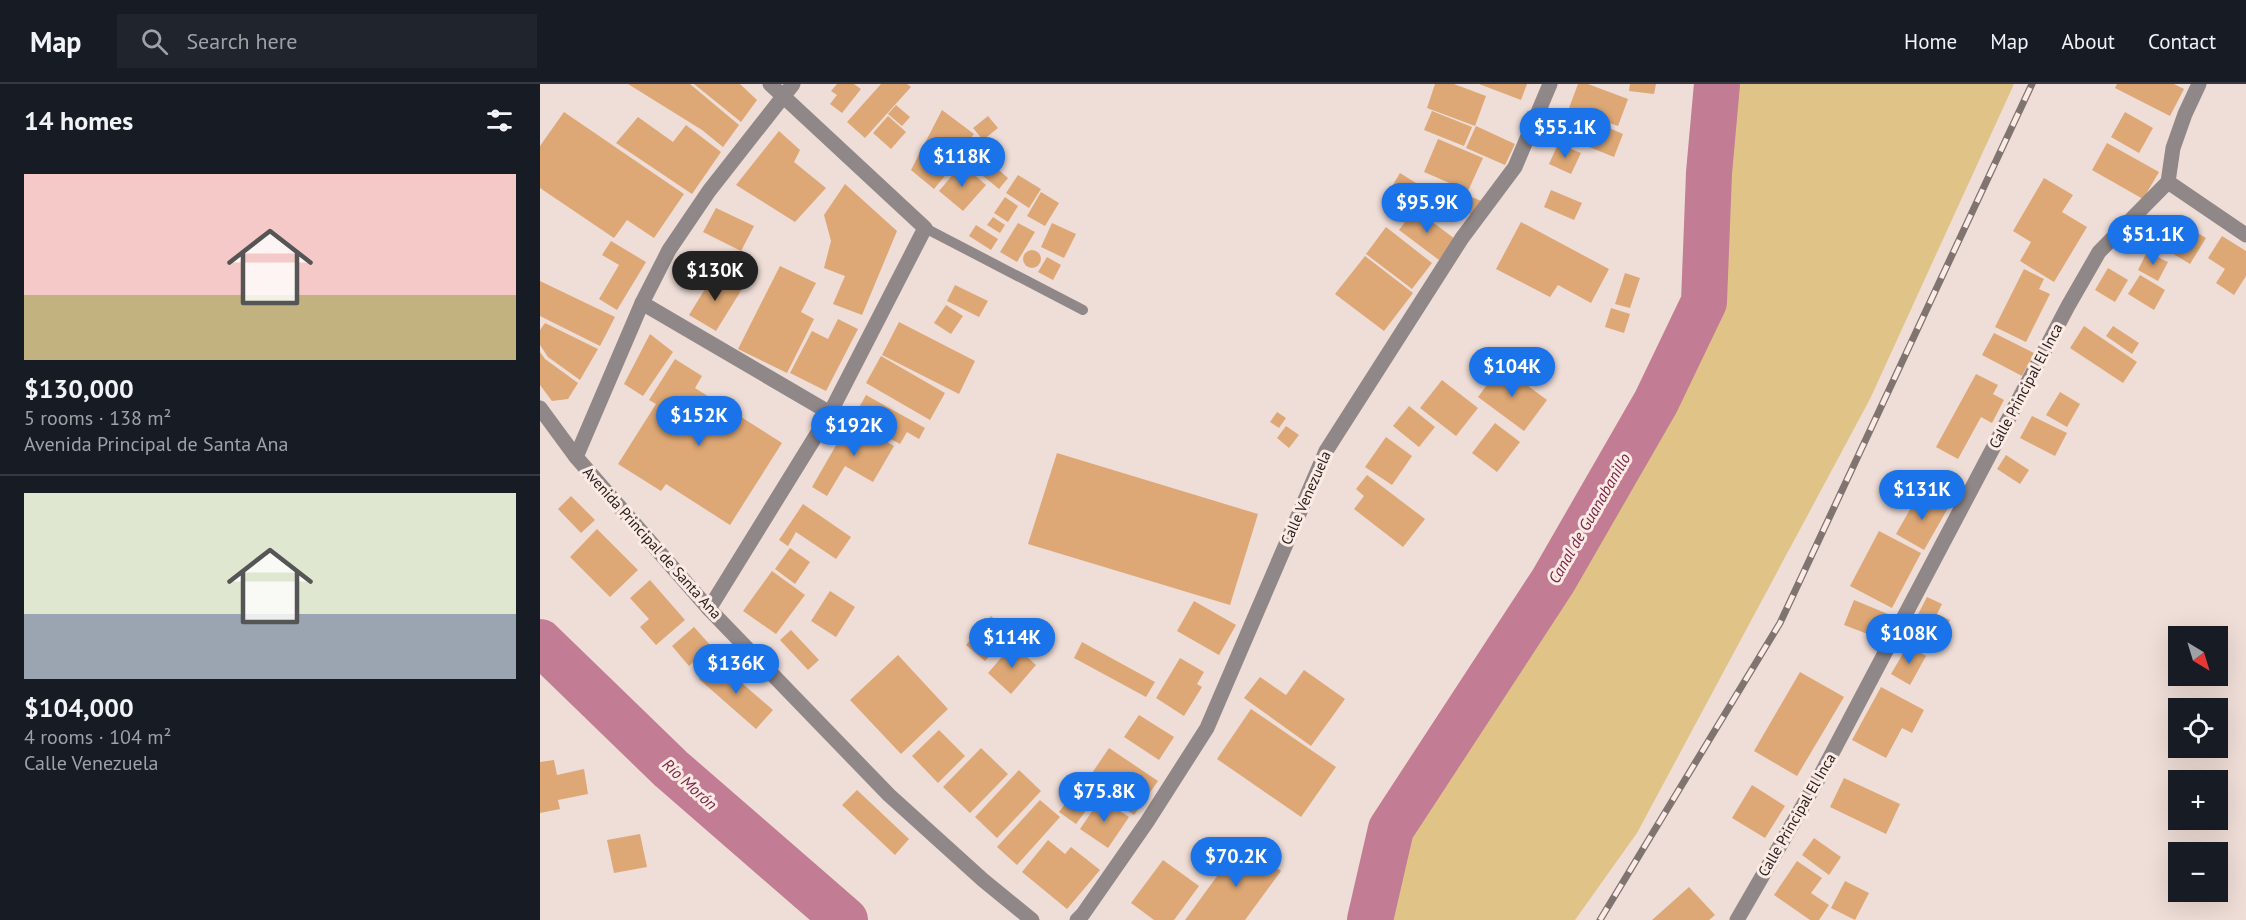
<!DOCTYPE html>
<html lang="en">
<head>
<meta charset="utf-8">
<style>
	body { margin:0; font-family:"PT Sans",sans-serif; background:#20242c; color:#f1f3f6; height:100vh; display:flex; flex-direction:column; font-size:22px; white-space:nowrap }
	* { box-sizing:border-box; margin:0 }
	p { font-size:20px; color:#9ea1a6 }
	.icon { flex:none; width:33px; height:33px; fill:none; stroke:currentColor; stroke-width:2; stroke-linecap:round; stroke-linejoin:round }
	.map { position:relative; flex:1; overflow:hidden }
	.details { display:flex; flex-direction:column; background:#171b24; width:540px }
	.details>* { flex:none }
	.needle { width:39px; rotate:142deg }
	.fabs { position:absolute; left:1628px; top:542px; display:grid; gap:12px }
	.fabs a { display:grid; place-items:center; width:60px; height:60px; border-radius:0px; background:#171b24; box-shadow:0 6px 24px #0002; font-size:30px }
	.price { position:absolute; translate:-50% -51px; padding:0 14px; border-radius:21px; background:#1a73e8; color:#fff; font-size:20px; line-height:39px; filter:drop-shadow(0 2px 3px #0008) }
	.price::after { content:''; position:absolute; left:50%; top:36px; width:18px; height:14px; margin-left:-9px; background:inherit; clip-path:polygon(0 0,100% 0,50% 100%) }
	.price.current { background:#222; color:#fff }
	ul { padding:0; list-style:none }
	li { display:grid; align-content:center; gap:12px; height:318px; padding:0 24px }
	li+li { border-top:2px solid #363941 }
	li span { display:grid; place-items:center; height:186px; border-radius:0px; color:#555 }
	li>.icon { margin-inline-start:auto }
	span .icon { width:108px; height:108px; fill:#fffc; stroke-width:1 }
	li b { font-size:26px }
	h2 { display:flex; justify-content:space-between; align-items:center; height:72px; padding:0 24px; font-size:26px }
	header { display:flex; align-items:center; gap:36px; box-sizing:border-box; height:84px; padding:0 30px; background:#171b24; border-bottom:2px solid #363941 }
	header strong { font-size:28px }
	nav { display:flex; gap:33px; margin-inline-start:auto; font-size:21px }
	.search { width:420px; height:54px; background:#20242c; display:flex; align-items:center; gap:15px; box-sizing:border-box; padding:0 21px; border-radius:0px; color:#9ea1a6; font-size:22px }
	main { display:flex; flex:1; min-height:0 }
	.map>svg:first-child { display:block }
	.green { fill:#e0c487 }
	.lines { fill:none; stroke-linecap:round; stroke-linejoin:round }
	.river { stroke:#c27c94; stroke-width:46 }
	.building { fill:#dea876 }
	.service { stroke:#908888; stroke-width:10 }
	.minor { stroke:#908888; stroke-width:15 }
	.rail-casing { stroke:#807470; stroke-width:7 }
	.rail { stroke:#fcebe4; stroke-width:4.5; stroke-dasharray:14; stroke-linecap:butt }
	.labels { text-anchor:middle; stroke-width:6; stroke-linejoin:round; paint-order:stroke }
	.street-label { font-size:15px; fill:#26201e; stroke:#fcebe4 }
	.water-label { font-size:16px; font-style:italic; fill:#772347; stroke:#fcebe4 }
</style>
</head>
<body>
<header>
<strong>Map</strong>
<div class="search"><svg class="icon" aria-label="search" viewBox="0 0 24 24"><circle cx="10" cy="10" r="6"/><path d="M15 15l6 6"/></svg>Search here</div>
<nav><a>Home</a><a>Map</a><a>About</a><a>Contact</a></nav>
</header>
<main>
<section class="details">
<h2>14 homes<svg class="icon" aria-label="filters" viewBox="0 0 24 24"><path d="M4 7h16M4 17h16"/><circle cx="9" cy="7" r="2"/><circle cx="15" cy="17" r="2"/></svg></h2>
<ul>
<li><span style="background:linear-gradient(#f6c9c9 65%,#c2b280 0)"><svg class="icon" aria-label="home" viewBox="0 0 24 24"><path d="M3 11l9-7 9 7M6 9v11h12V9"/></svg></span><div><b>$130,000</b><p>5 rooms · 138 m²</p><p>Avenida Principal de Santa Ana</p></div></li>
<li><span style="background:linear-gradient(#dfe7d0 65%,#9aa5b1 0)"><svg class="icon" aria-label="home" viewBox="0 0 24 24"><path d="M3 11l9-7 9 7M6 9v11h12V9"/></svg></span><div><b>$104,000</b><p>4 rooms · 104 m²</p><p>Calle Venezuela</p></div></li>
</ul>
</section>
<div class="map">
<svg width="1706" height="836" viewBox="0 0 1706 836">
	<rect width="100%" height="100%" fill="#efddd7"/>
	<polygon class="green" points="1177,0 1474,0 1330,315 1097,749 1035,836 825,836 851,745 1013,497 1164,219 1169,89"/>
	<g class="lines">
		<g class="river">
			<polyline points="0,558 131,685 305,836"/>
			<polyline points="830,836 851,745 1013,497 1116,318 1164,218 1169,89 1177,0"/>
		</g>
	</g>
	<g class="building">
		<polygon points="88,0 150,0 199,41 183,63 162,46"/>
		<polygon points="154,0 200,0 217,16 201,38"/>
		<polygon points="297,0 314,0 321,5 302,29 290,20 297,11 291,7"/>
		<polygon points="341,0 367,0 371,3 325,54 307,38"/>
		<polygon points="895,0 914,0 946,12 935,42 887,24"/>
		<polygon points="939,0 987,0 981,16"/>
		<polygon points="1038,0 1048,0 1088,15 1078,42 1029,24"/>
		<polygon points="1090,0 1116,0 1114,10 1089,7"/>
		<polygon points="1577,0 1634,0 1644,5 1630,32 1575,4"/>
		<polygon points="356,21 370,33 362,42 348,30"/>
		<polygon points="402,26 434,50 415,73 418,76 394,105 371,86"/>
		<polygon points="892,27 932,43 924,62 884,46"/>
		<polygon points="24,28 144,110 114,154 87,136 74,154 0,104 0,62"/>
		<polygon points="1032,28 1083,50 1074,73 1022,52"/>
		<polygon points="1585,28 1613,44 1599,69 1571,53"/>
		<polygon points="348,32 366,48 351,65 333,49"/>
		<polygon points="448,32 458,44 443,56 433,44"/>
		<polygon points="98,33 133,58 146,41 181,68 152,110 76,59"/>
		<polygon points="936,42 975,60 965,81 926,64"/>
		<polygon points="239,47 260,66 254,78 286,104 255,138 196,101"/>
		<polygon points="898,55 943,74 928,107 884,88"/>
		<polygon points="1567,59 1619,88 1603,115 1552,86"/>
		<polygon points="1018,60 1041,69 1031,90 1009,80"/>
		<polygon points="430,61 468,94 459,105 420,73"/>
		<polygon points="422,80 446,101 423,127 399,107"/>
		<polygon points="860,89 876,99 867,114 851,104"/>
		<polygon points="478,91 501,105 489,124 466,109"/>
		<polygon points="1504,94 1533,111 1522,128 1547,143 1514,198 1480,177 1491,158 1473,147"/>
		<polygon points="305,100 357,147 322,231 293,220 305,192 284,184 291,157 284,131"/>
		<polygon points="1011,106 1042,119 1034,136 1004,123"/>
		<polygon points="902,107 923,119 916,132 907,126 901,135 889,128"/>
		<polygon points="501,108 519,119 505,142 487,132"/>
		<polygon points="927,111 944,118 937,133 921,126"/>
		<polygon points="465,113 478,122 468,138 454,129"/>
		<polygon points="176,124 214,142 201,167 163,148"/>
		<polygon points="875,125 915,155 899,176 859,146"/>
		<polygon points="1629,132 1666,154 1650,180 1614,158"/>
		<polygon points="453,133 465,141 460,149 447,141"/>
		<polygon points="981,138 1069,185 1051,219 1018,201 1010,213 956,185"/>
		<polygon points="478,139 495,148 477,178 460,168"/>
		<polygon points="512,139 536,150 524,174 501,163"/>
		<polygon points="436,141 458,155 451,166 429,152"/>
		<polygon points="846,143 892,179 872,205 826,170"/>
		<polygon points="1682,152 1706,167 1706,192 1694,211 1676,199 1685,185 1668,174"/>
		<polygon points="71,157 106,178 77,226 59,215 79,181 62,171"/>
		<circle cx="492" cy="175" r="9"/>
		<polygon points="1607,168 1628,178 1618,197 1598,186"/>
		<polygon points="825,172 873,209 844,247 795,210"/>
		<polygon points="507,173 521,181 513,196 498,188"/>
		<polygon points="240,182 276,199 261,228 274,235 247,289 198,265"/>
		<polygon points="1568,184 1588,196 1575,218 1555,206"/>
		<polygon points="1484,185 1504,195 1499,205 1510,210 1486,258 1455,243"/>
		<polygon points="175,189 202,205 176,247 149,231"/>
		<polygon points="1085,189 1100,194 1090,224 1075,220"/>
		<polygon points="1600,191 1625,206 1614,226 1588,210"/>
		<polygon points="0,197 75,233 60,262 0,232"/>
		<polygon points="415,201 448,217 439,233 407,217"/>
		<polygon points="406,221 423,232 411,250 394,239"/>
		<polygon points="1071,224 1090,230 1084,249 1065,243"/>
		<polygon points="298,235 318,245 286,307 250,289 272,247 288,255"/>
		<polygon points="359,238 435,277 419,310 342,271"/>
		<polygon points="5,239 58,265 40,296 8,273 0,261 0,246"/>
		<polygon points="1544,242 1597,278 1583,299 1530,264"/>
		<polygon points="1573,242 1599,259 1592,270 1566,252"/>
		<polygon points="1454,249 1494,269 1482,292 1442,271"/>
		<polygon points="110,250 133,268 103,312 84,300"/>
		<polygon points="0,268 5,275 38,299 28,315 12,317 0,301"/>
		<polygon points="341,272 405,309 390,336 326,299"/>
		<polygon points="135,275 162,292 155,304 242,359 190,441 126,400 121,407 78,380 116,320 109,316"/>
		<polygon points="961,282 1007,316 984,347 938,313"/>
		<polygon points="1436,290 1458,301 1453,310 1464,316 1452,339 1441,333 1418,375 1396,363"/>
		<polygon points="902,296 938,324 916,352 880,324"/>
		<polygon points="1520,308 1540,320 1527,343 1506,331"/>
		<polygon points="326,311 385,344 379,355 367,348 360,360 313,334"/>
		<polygon points="869,322 895,343 879,363 853,342"/>
		<polygon points="737,328 746,334 739,344 730,338"/>
		<polygon points="1492,332 1527,349 1515,372 1480,354"/>
		<polygon points="310,337 354,362 333,398 305,382 287,412 272,403"/>
		<polygon points="955,339 980,358 957,388 932,369"/>
		<polygon points="746,342 759,351 749,364 737,354"/>
		<polygon points="846,353 872,372 852,401 825,383"/>
		<polygon points="517,369 718,430 690,521 488,460"/>
		<polygon points="1466,371 1489,386 1480,400 1457,385"/>
		<polygon points="827,391 885,435 863,463 814,425 824,412 816,405"/>
		<polygon points="1380,408 1408,424 1384,466 1356,450"/>
		<polygon points="31,412 55,436 41,449 18,425"/>
		<polygon points="263,420 311,453 296,475 256,448 248,462 239,456"/>
		<polygon points="57,445 98,486 70,513 30,473"/>
		<polygon points="1339,447 1381,469 1352,524 1310,502"/>
		<polygon points="250,464 270,478 255,500 235,485"/>
		<polygon points="232,487 265,511 236,550 203,527"/>
		<polygon points="110,496 145,536 116,561 100,543 109,535 90,514"/>
		<polygon points="290,507 315,523 296,553 271,537"/>
		<polygon points="1387,513 1402,520 1397,530 1410,536 1401,552 1374,538"/>
		<polygon points="1314,516 1348,530 1338,554 1304,541"/>
		<polygon points="654,517 696,541 679,571 637,547"/>
		<polygon points="451,532 470,549 445,577 426,561"/>
		<polygon points="154,543 171,562 149,582 132,562"/>
		<polygon points="251,546 279,576 268,586 240,556"/>
		<polygon points="542,558 615,598 606,613 534,574"/>
		<polygon points="473,560 496,581 471,610 448,589"/>
		<polygon points="1368,561 1386,572 1370,601 1351,590"/>
		<polygon points="358,571 408,625 361,670 310,616"/>
		<polygon points="640,574 664,588 657,600 662,603 644,632 616,614"/>
		<polygon points="175,576 233,626 216,645 159,595"/>
		<polygon points="764,586 805,615 771,662 704,614 720,593 746,611"/>
		<polygon points="1260,588 1304,613 1257,692 1214,667"/>
		<polygon points="1341,603 1384,626 1372,649 1362,644 1346,674 1312,656"/>
		<polygon points="711,625 796,683 761,733 677,675"/>
		<polygon points="599,631 634,653 619,676 584,653"/>
		<polygon points="399,646 425,672 398,699 372,672"/>
		<polygon points="441,664 468,690 430,729 403,703"/>
		<polygon points="569,664 618,697 594,731 546,698"/>
		<polygon points="14,676 17,691 44,685 48,710 18,716 20,725 0,729 0,678"/>
		<polygon points="479,686 501,707 457,754 435,733"/>
		<polygon points="1304,694 1360,720 1346,750 1290,723"/>
		<polygon points="540,700 556,713 536,740 519,728"/>
		<polygon points="1212,701 1245,722 1225,754 1192,734"/>
		<polygon points="317,706 369,755 355,771 302,721"/>
		<polygon points="561,714 589,733 568,764 540,745"/>
		<polygon points="500,716 520,733 477,781 457,763"/>
		<polygon points="100,750 107,783 74,789 67,756"/>
		<polygon points="1274,754 1301,773 1289,791 1262,771"/>
		<polygon points="508,756 525,770 531,763 560,786 527,825 482,788"/>
		<polygon points="702,758 741,787 705,836 645,836"/>
		<polygon points="623,776 659,802 634,836 614,836 591,819"/>
		<polygon points="1257,777 1282,794 1271,809 1289,821 1279,836 1270,836 1234,811"/>
		<polygon points="1305,797 1329,809 1315,836 1291,824"/>
		<polygon points="1149,803 1175,831 1169,836 1112,836"/>
	</g>
	<g class="lines">
		<polyline class="service" points="385,144 543,226"/>
		<g class="minor">
			<polyline points="1628,98 1706,151"/>
			<polyline points="102,219 290,329"/>
			<polyline points="0,324 36,373 169,525 349,711 443,796 492,836"/>
			<polyline points="36,373 102,219 129,166 169,107 253,0"/>
			<polyline points="169,525 290,329 385,144 230,0"/>
			<polyline points="537,836 543,830 607,738 667,644 786,367 922,154 975,83 1010,0"/>
			<polyline points="1197,836 1280,692 1528,222 1559,168 1628,98 1633,64 1645,30 1659,0"/>
		</g>
		<defs>
			<polyline id="rail" points="1060,836 1240,539 1492,0"/>
		</defs>
		<use href="#rail" class="rail-casing"/>
		<use href="#rail" class="rail"/>
	</g>
	<g class="labels">
		<g class="street-label">
			<text transform="translate(1486 302) rotate(-62)" y="5">Calle Principal El Inca</text>
			<text transform="translate(766 414) rotate(-66)" y="5">Calle Venezuela</text>
			<text transform="translate(112 459) rotate(48)" y="5">Avenida Principal de Santa Ana</text>
			<text transform="translate(1257 731) rotate(-60)" y="5">Calle Principal El Inca</text>
		</g>
		<g class="water-label">
			<text transform="translate(1049 434) rotate(-60)" y="6">Canal de Guanabanillo</text>
			<text transform="translate(150 700) rotate(42)" y="6">Río Morón</text>
		</g>
	</g>
</svg>
<div class="fabs">
<a><svg class="needle" viewBox="-14 -14 28 28"><path d="M0-13l5 13h-10z" fill="#e53935"/><path d="M0 13l5-13h-10z" fill="#9ea1a6"/></svg></a>
<a><svg class="icon" aria-label="locate" viewBox="0 0 24 24"><circle cx="12" cy="12" r="6"/><path d="M12 2v4M12 18v4M2 12h4M18 12h4"/></svg></a>
<a>+</a>
<a>−</a>
</div>
<b class="price" style="left:1025px;top:75px">$55.1K</b>
<b class="price" style="left:422px;top:104px">$118K</b>
<b class="price" style="left:887px;top:150px">$95.9K</b>
<b class="price" style="left:1613px;top:182px">$51.1K</b>
<b class="price current" style="left:175px;top:218px">$130K</b>
<b class="price" style="left:972px;top:314px">$104K</b>
<b class="price" style="left:159px;top:363px">$152K</b>
<b class="price" style="left:314px;top:373px">$192K</b>
<b class="price" style="left:1382px;top:437px">$131K</b>
<b class="price" style="left:1369px;top:581px">$108K</b>
<b class="price" style="left:472px;top:585px">$114K</b>
<b class="price" style="left:196px;top:611px">$136K</b>
<b class="price" style="left:564px;top:739px">$75.8K</b>
<b class="price" style="left:696px;top:804px">$70.2K</b>
</div>
</main>
</body>
</html>
